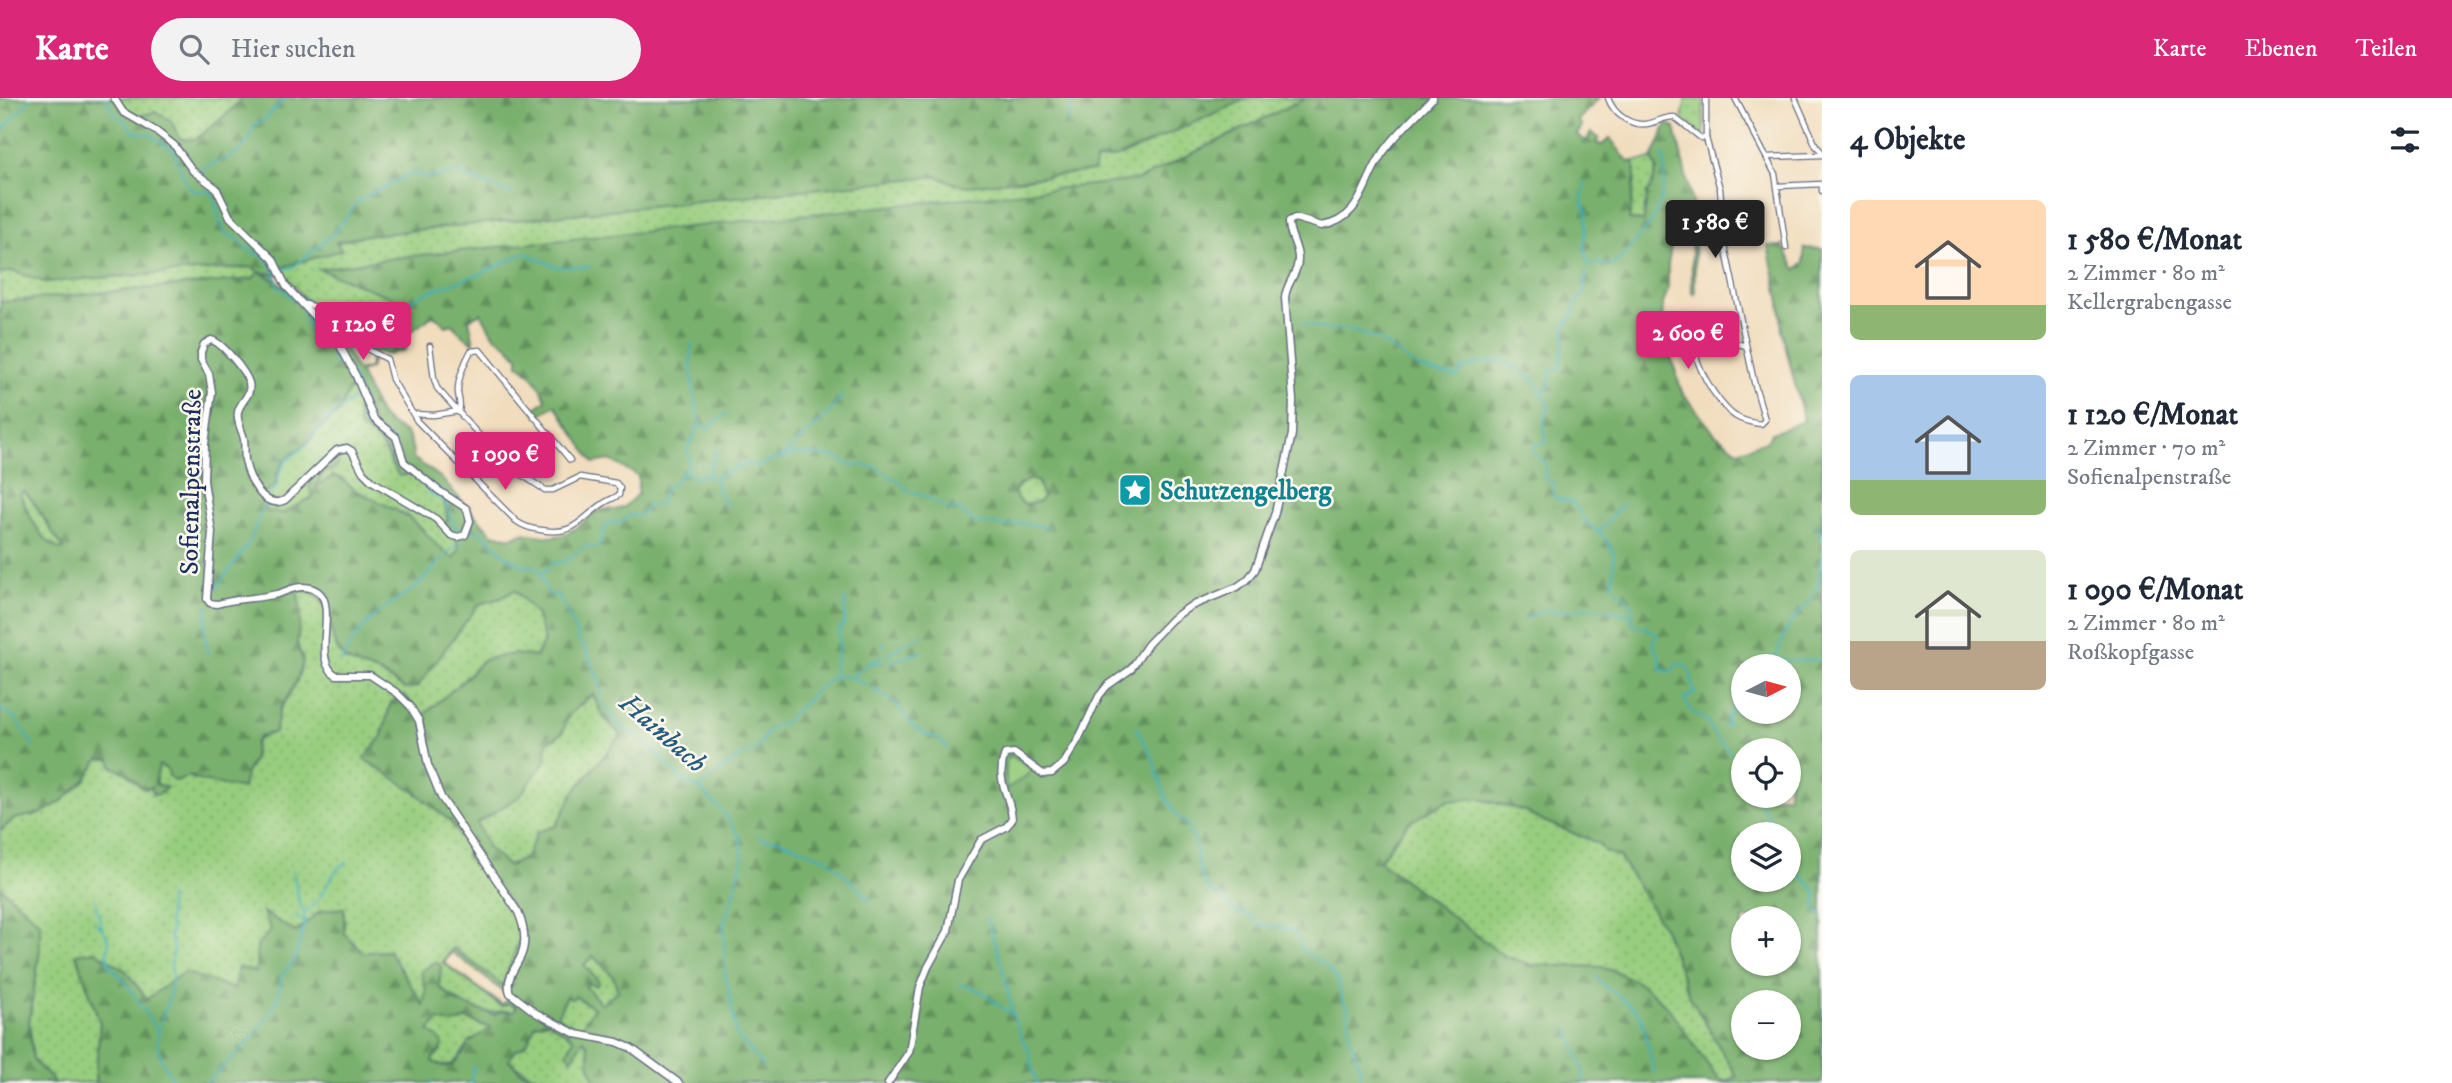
<!DOCTYPE html>
<html lang="de">
<head>
<meta charset="utf-8">
<style>
	body { margin:0; font-family:"IM FELL DW Pica",serif; background:#f2f2f3; color:#1f2937; height:100vh; display:flex; flex-direction:column; font-size:26px; white-space:nowrap }
	* { box-sizing:border-box; margin:0 }
	p { font-size:23px; color:#747a83 }
	.icon { flex:none; width:38px; height:38px; fill:none; stroke:currentColor; stroke-width:2; stroke-linecap:round; stroke-linejoin:round }
	.map { position:relative; flex:1; overflow:hidden }
	.sheet { display:flex; flex-direction:column; background:#fff; width:630px }
	.sheet>* { flex:none }
	.needle { width:46px; rotate:84deg }
	.tools { position:absolute; left:1731px; top:556px; display:grid; gap:14px }
	.tools a { display:grid; place-items:center; width:70px; height:70px; border-radius:50%; background:#fff; box-shadow:0 2px 5px #0004; font-size:35px }
	.price { position:absolute; translate:-50% -60px; padding:0 16px; border-radius:7px; background:#db2777; color:#fff; font-size:23px; line-height:46px; filter:drop-shadow(0 2px 4px #0008) }
	.price::after { content:''; position:absolute; left:50%; top:42px; width:21px; height:16px; margin-left:-10px; background:inherit; clip-path:polygon(0 0,100% 0,50% 100%) }
	.price.selected { background:#222; color:#fff }
	ul { padding:0; list-style:none }
	li { display:flex; align-items:center; gap:21px; height:175px; padding:0 28px }
	li span { display:grid; place-items:center; flex:none; width:196px; height:140px; border-radius:10px; color:#555 }
	li>.icon { margin-inline-start:auto }
	span .icon { width:84px; height:84px; fill:#fffc; stroke-width:1 }
	li b { font-size:30px }
	h2 { display:flex; justify-content:space-between; align-items:center; height:84px; padding:0 28px; font-size:30px }
	header { display:flex; align-items:center; gap:42px; box-sizing:border-box; height:98px; padding:0 35px; background:#db2777; color:#fff }
	header strong { font-size:33px }
	nav { display:flex; gap:38px; margin-inline-start:auto; font-size:24px }
	.search { width:490px; height:63px; background:#f2f2f3; display:flex; align-items:center; gap:18px; box-sizing:border-box; padding:0 24px; border-radius:38px; color:#747a83; font-size:26px }
	main { display:flex; flex:1; min-height:0 }
	.map>svg:first-child { display:block }
	.grass { fill:url(#grass-dots); stroke:#597e6e; stroke-width:2 }
	.forest { fill:url(#forest-firs); stroke:#4a7066; stroke-width:2; fill-rule:evenodd }
	.garden { fill:#97cd7e; stroke:#597e6e; stroke-width:2 }
	.lines { fill:none; stroke-linecap:round; stroke-linejoin:round }
	.stream { stroke:#40b0b9; stroke-width:2 }
	.street-casing { stroke:#666c80; stroke-width:7 }
	.secondary-casing { stroke:#666c80; stroke-width:9 }
	.street { stroke:#fff; stroke-width:4.5 }
	.secondary { stroke:#fff; stroke-width:6 }
	.labels { text-anchor:middle; stroke-width:5; stroke-linejoin:round; paint-order:stroke }
	.street-label { font-size:26px; fill:#1b2f5e; stroke:#fbf7ec }
	.culture-label { font-size:26px; font-weight:bold; fill:#0d838f; stroke:#fbf7ec; text-anchor:start }
	.water-label { font-size:28px; font-style:italic; fill:#285c7e; stroke:#fbf7ec }
</style>
</head>
<body>
<header>
<strong>Karte</strong>
<div class="search"><svg class="icon" aria-label="search" viewBox="0 0 24 24"><circle cx="10" cy="10" r="6"/><path d="M15 15l6 6"/></svg>Hier suchen</div>
<nav><a>Karte</a><a>Ebenen</a><a>Teilen</a></nav>
</header>
<main>
<div class="map">
<svg width="1822" height="985" viewBox="0 0 1822 985">
	<defs>
		<pattern id="grass-dots" width="8" height="8" patternUnits="userSpaceOnUse" patternTransform="scale(1.75)"><rect width="8" height="8" fill="#97cd7e"/><path d="M2 2h.1M6 6h.1" fill="none" stroke="#82b06f" stroke-width="1.8" stroke-linecap="round"/></pattern>
		<pattern id="forest-firs" width="22" height="20" patternUnits="userSpaceOnUse" patternTransform="scale(1.75)"><rect width="22" height="20" fill="#79b06d"/><path d="M5 1l3.5 6h-7zM16 11l3.5 6h-7z" fill="#62905d"/></pattern>
	</defs>
	<rect width="100%" height="100%" fill="#fbf7ec"/>
	<filter id="ink" filterUnits="userSpaceOnUse"><feTurbulence type="fractalNoise" baseFrequency=".0143" numOctaves="2"/><feDisplacementMap in="SourceGraphic" scale="14" xChannelSelector="R" yChannelSelector="G"/><feConvolveMatrix kernelMatrix="1 2 1 2 8 2 1 2 1" color-interpolation-filters="sRGB"/></filter>
	<filter id="wash" filterUnits="userSpaceOnUse"><feTurbulence type="fractalNoise" baseFrequency=".00686" numOctaves="4" result="noise"/><feDisplacementMap in="SourceGraphic" scale="28" xChannelSelector="R" yChannelSelector="G"/><feGaussianBlur stdDeviation="1.57" result="paint"/><feColorMatrix in="noise" values="0 0 0 0 0 0 0 0 0 0 0 0 0 0 0 0 0 1.4 0 .05"/><feComposite in="paint" operator="in"/></filter>
	<g filter="url(#wash)">
		<rect width="100%" height="100%" fill="#f1ddbe"/>
		<g class="grass">
			<polygon points="117,0 242,0 227,16 195,42 181,41 170,22 155,14 139,18 122,9"/>
			<polygon points="1248,0 1306,0 1138,82 321,172 393,200 388,209 344,231 324,213 306,202 287,180 282,169 341,152 336,145 361,138 936,78 956,86 1118,59"/>
			<polygon points="1686,0 1703,0 1704,36 1701,37 1682,20"/>
			<polygon points="1652,61 1657,71 1644,111 1644,123 1629,122 1635,80 1634,63"/>
			<polygon points="253,169 260,174 276,177 277,182 259,174 252,181 0,204 0,175 13,173 44,184"/>
			<path d="M349,291L359,292L373,325L365,321L359,305V329C377,340 385,349 392,369L409,370L450,402C447,411 449,418 445,427L456,441L459,452L453,461L432,444L424,432L406,417L353,391L342,380L316,389L326,369L314,379L313,399L282,416L267,414L262,403L265,394L276,386L277,376L283,364L309,343L313,337L339,314Z"/>
			<polygon points="1030,381 1038,384 1043,399 1039,404 1025,407 1017,401 1014,393 1020,386"/>
			<path d="M24,393C40,408 48,433 65,450L62,452C40,446 29,416 20,396Z"/>
			<path d="M297,492L316,495L322,503L344,562L378,574L405,591L417,588L479,506L501,500L515,492L537,517L544,543L536,559L514,556L483,562L464,582L422,619L413,607L391,604L382,638L364,661L414,693L450,723L515,815L522,834L503,888L453,850L443,864L501,908L509,905L517,909L513,915L509,912C482,921 459,905 439,889L441,868L421,873L426,892L424,908L389,854H363L320,813L296,834L264,816L271,832L256,874L234,891L147,901L126,873L95,853L76,856L100,925L95,985H54L51,980L33,962L29,924L40,852V825L0,789V733L14,721L42,715L85,682L99,661H110L113,669L127,675L143,691L166,689L155,686L159,667L168,672L202,683L246,675C264,652 240,645 275,634L280,611L296,585L303,563L297,545L301,514Z"/>
			<polygon points="592,595 604,620 622,636 574,694 556,728 537,734 526,761 508,768 487,750 477,725 520,698 547,645 562,635 569,617"/>
			<polygon points="1477,700 1525,713 1534,719 1598,745 1605,754 1619,758 1665,832 1689,897 1737,978 1725,984 1717,980 1707,967 1602,869 1532,867 1504,858 1379,763 1408,725 1447,703"/>
			<polygon points="593,858 613,878 618,893 601,906 586,889 588,885 584,867"/>
			<polygon points="574,898 594,910 580,932 556,919 567,899"/>
			<path d="M466,921L491,930C484,936 474,941 468,947C455,962 456,973 433,964L432,961L441,953L429,934L438,922L462,924Z"/>
			<path d="M548,923L575,941L572,960L583,942L588,947L590,970L597,985C564,985 535,985 509,962L535,926Z"/>
		</g>
		<g class="forest">
			<path d="M0,0H117L122,9L139,18L155,14L170,22L181,41L195,42L227,16L242,0H1248L1118,59L1096,62L1093,73L969,88L956,86L936,78L361,138L336,144L342,152L282,169L276,177L260,174C289,190 318,208 345,231L388,209L393,200L319,171L401,159L1138,82L1306,0H1599L1578,22L1582,28L1577,37L1586,43L1591,35L1599,40L1596,45L1602,47L1610,40L1628,64L1634,63L1635,80L1629,122L1644,123C1644,113 1648,105 1646,96L1651,90L1657,71L1652,61L1667,25L1675,30L1694,112L1695,196L1692,195C1691,172 1694,148 1688,127L1683,129L1672,143L1668,166V191L1663,206L1662,230L1682,294L1715,336L1738,353L1767,343L1772,335L1804,323L1782,234L1780,204L1768,148H1783L1796,172L1804,165V150L1822,151V985H597L590,970L588,947L583,942L572,961L567,954L574,941L548,923L535,926C531,938 529,949 515,952L509,962L520,973L554,985H95L100,925L76,856L95,853L126,873L147,901L184,874L234,891L238,869L256,874L257,848L271,832L263,814L296,834L320,813L344,810V835L363,854L389,853L423,907L426,892L421,873L436,864L441,868L439,889L459,905L494,917L500,913L513,914L517,908L509,905L501,908L443,864L453,850L503,887L522,834L515,815L483,769L473,766L466,758L467,750L450,723L414,693L364,661L382,638L391,604L404,597L422,618L464,582L483,562L514,556L536,559L544,543L537,517L515,492L501,500L479,506L417,589L405,591C396,585 386,578 377,574C364,568 347,567 339,554C324,531 335,492 297,492L301,514L297,545L303,563L296,585L280,611L275,634L259,639L255,645L254,660L246,675L243,691L202,683L190,677L176,683L169,678L168,672L159,667L155,686L167,689L160,696L153,697L152,689L143,691L127,675L113,669L110,661H99L85,682L62,703L42,715L14,721L0,733V204L252,181L259,174L252,169L44,184L13,173L0,175ZM481,215L493,237L508,248L518,259V266C534,278 539,284 546,302L533,312L538,318L555,307L594,365L610,362L638,378V396L624,409L616,412L605,411L594,415L575,431L563,437L551,439L522,435L512,440L492,436L440,379L413,360C413,325 392,336 379,314C372,302 366,287 359,274L370,271L375,253L388,257L405,252L409,235L434,217L446,228L452,226L462,237L474,245L469,221ZM323,217L351,242L372,256L369,270L357,273L343,248L346,246L345,242L338,241L320,220ZM349,291L359,292L372,324L365,321L359,305L357,308L359,329C369,336 379,341 386,352C391,361 393,370 399,378L406,377L409,371L449,402L444,405L448,420L445,427L456,441L459,452L453,460C435,449 423,428 404,417C389,407 371,402 355,392C346,386 344,380 333,378L317,388L320,378L336,369L342,354H339L314,379L309,389L313,399L282,416L275,413L267,414L262,403L265,394L276,386L277,376L283,364L309,343L313,337L339,314ZM1030,381L1038,384L1043,398L1039,404L1025,407L1017,401L1014,393L1020,386ZM24,393C41,409 48,433 64,450L63,452C40,446 29,416 20,396ZM1743,569H1788V614H1743ZM593,596L604,620L621,637L574,694L556,728L537,734L526,760L508,768L488,750L477,725L520,698L546,662L547,645L562,635L569,617ZM1743,653H1788V698H1743ZM1477,700L1525,713L1534,719L1598,745L1605,754L1619,758L1665,832L1689,897L1737,979L1726,984L1717,980L1667,908L1644,888L1619,875L1602,869L1532,867L1504,858L1379,763L1408,725L1447,703ZM1743,737H1788V782H1743ZM1743,821H1788V866H1743ZM452,854L509,898L503,907L444,865ZM593,858L613,878L618,893L601,906L586,889L588,885L596,888L599,884L584,867ZM575,898L594,910L580,931L557,918L566,899L572,901ZM1743,905H1788V950H1743ZM466,921L491,930L469,944L465,953L453,966L445,969L433,964L432,961C447,948 445,943 429,933L438,922C447,925 458,926 466,921Z"/>
			<polygon points="0,789 40,825 40,852 29,924 33,962 51,980 54,985 0,985"/>
		</g>
		<polygon class="garden" points="1010,657 1031,671 1026,678 1006,691 1006,664"/>
		<g class="lines">
			<g class="stream">
				<path d="M106,0L114,16L123,21L133,33L140,36H149L173,52L187,87C198,99 200,90 211,93L224,135L238,141L244,149L267,161L273,171L278,188L298,205"/>
				<polyline points="1068,27 1073,0"/>
				<polyline points="1,34 31,0"/>
				<path d="M202,78L203,70C217,63 239,59 248,43C250,38 252,32 254,27L265,21L286,0"/>
				<polyline points="1585,84 1582,104 1587,114 1584,150 1588,165"/>
				<path d="M1587,169L1599,165L1611,168C1623,162 1629,151 1637,141C1642,134 1650,128 1654,119C1663,100 1667,77 1663,56"/>
				<polyline points="281,170 292,170 334,135 359,102 413,75 427,80 457,75 513,96"/>
				<path d="M1587,175L1583,196L1574,209L1573,218L1565,227C1566,243 1560,256 1560,271L1550,272V286L1543,296C1552,312 1547,310 1544,325C1544,330 1547,338 1547,343L1535,347L1532,354L1546,365L1544,380L1553,385L1554,400L1573,404L1584,422L1606,441L1614,456L1613,489C1627,498 1636,509 1632,527L1646,530L1657,536L1652,546L1658,555L1662,572L1672,574L1676,566H1684C1694,575 1690,584 1695,595L1684,601L1692,614L1708,623C1711,638 1729,654 1743,662"/>
				<path d="M303,212L311,239L316,241L323,235C334,243 330,252 333,263C338,268 343,268 348,272C358,282 363,313 364,327L389,339L394,349L397,366L415,378L431,396L445,404L455,430L466,432"/>
				<polyline points="1302,225 1328,232 1346,231 1378,241 1418,270 1456,279 1464,270 1487,263 1503,263 1517,270 1521,275 1534,281 1543,296"/>
				<polyline points="347,234 430,193 482,175 525,155 557,169 589,169"/>
				<polyline points="337,239 343,236"/>
				<polyline points="700,328 708,330 727,315"/>
				<path d="M782,359C796,344 813,332 828,316C833,311 837,304 842,298"/>
				<path d="M683,374L688,370L689,360L687,351L700,326C695,300 688,272 692,245"/>
				<polyline points="707,378 716,353"/>
				<polyline points="716,381 719,396 727,408"/>
				<polyline points="269,397 278,386 279,376 286,363 310,344 318,331 336,314 358,298"/>
				<polyline points="1817,426 1822,443"/>
				<polyline points="471,432 481,434 508,460 524,468 538,469 548,496 558,497 576,533 578,542 583,547 599,582 602,605 614,621 624,632 642,639 679,680 700,691 724,715 740,739 743,760 734,796 724,825 725,873 737,938 764,969"/>
				<path d="M1598,434C1612,424 1610,415 1624,406"/>
				<polyline points="550,466 566,463 583,449 598,449 604,431 609,424 619,425 630,417 639,418 650,407 660,407 664,392 673,386 683,374 695,380 704,377 713,380 745,366 758,368 774,361 784,360 795,355 836,359 849,366 875,369 901,385 905,391 923,397 950,412 959,411 974,424 1006,428 1021,425 1047,429"/>
				<polyline points="542,473 545,474 548,469"/>
				<polyline points="212,496 249,445 265,405"/>
				<polyline points="1526,521 1542,513 1573,513 1578,510 1605,511 1633,518"/>
				<polyline points="882,549 884,544"/>
				<polyline points="208,556 204,533 208,509"/>
				<path d="M888,556C898,547 912,544 924,536"/>
				<polyline points="1776,558 1789,527 1807,506 1818,487 1822,455"/>
				<polyline points="889,564 922,554"/>
				<polyline points="869,565 882,565"/>
				<path d="M340,566C351,543 366,523 388,508C398,501 410,495 419,486C433,473 444,455 461,444"/>
				<path d="M1754,569C1772,551 1778,564 1797,563C1805,563 1813,562 1820,561"/>
				<polyline points="852,578 875,561 883,558"/>
				<polyline points="833,580 840,543 838,536 845,523 845,501"/>
				<polyline points="872,590 895,605 912,627 923,635 939,641 948,650"/>
				<polyline points="0,610 15,620 34,649"/>
				<polyline points="1723,627 1728,627 1726,621 1743,593"/>
				<polyline points="1136,629 1152,658 1165,697 1176,717 1187,726 1195,745 1199,771 1207,790 1221,798 1228,808 1237,814 1248,817 1260,826 1292,832 1300,842 1301,851 1328,869 1338,882 1342,903 1348,910 1350,940 1361,971 1361,983 1363,985"/>
				<path d="M715,677C724,668 734,666 742,656C765,654 758,640 772,630C780,625 786,626 791,617L829,581L837,580L842,577L866,586"/>
				<polyline points="700,690 712,679"/>
				<polyline points="1756,698 1778,737"/>
				<polyline points="758,737 764,741 777,741 827,761 871,802"/>
				<path d="M1788,755C1792,762 1795,771 1800,776C1812,790 1819,790 1815,810L1822,818"/>
				<polyline points="293,773 300,808 304,814"/>
				<path d="M169,798V825L172,832L169,837C178,857 172,850 171,868C171,873 173,878 172,884C165,929 141,941 177,985"/>
				<polyline points="94,799 102,830 109,843 107,856 109,866 127,886 157,933"/>
				<polyline points="294,818 304,824"/>
				<polyline points="987,820 1003,871 1013,916 1021,939 1029,952 1033,973 1037,985"/>
				<polyline points="95,825 102,830"/>
				<path d="M1597,878L1601,886C1608,888 1637,913 1641,919L1655,975"/>
				<path d="M959,887C983,888 993,906 1012,916"/>
				<polyline points="1569,932 1582,970 1584,985"/>
				<polyline points="432,984 432,985"/>
				<path d="M206,985L245,948L269,917L278,901L282,877L295,862L305,823L304,814C325,804 326,775 347,764"/>
				<polyline points="470,985 474,969"/>
			</g>
		</g>
	</g>
	<g filter="url(#ink)">
		<g class="lines">
			<defs>
				<g id="street">
					<path d="M1608,0C1614,17 1632,30 1651,25C1659,23 1665,19 1674,19L1701,40H1706"/>
					<path d="M1706,0V40L1720,91L1726,153L1754,284L1765,322L1761,326C1752,325 1743,323 1735,318C1717,306 1688,259 1696,238L1702,236L1746,248"/>
					<polyline points="1735,0 1775,76 1786,150"/>
					<polyline points="1795,0 1816,48 1822,54"/>
					<polyline points="1767,59 1822,57"/>
					<polyline points="1778,88 1822,86 1822,93"/>
					<path d="M305,206C325,208 342,233 358,245C367,252 377,256 387,261L392,281L417,323L516,423C524,429 531,431 541,432C575,438 580,421 604,405C609,402 614,400 619,397L620,390L616,385L580,379L553,392H545L504,365L437,290L434,281L430,248"/>
					<path d="M459,313C461,306 459,302 458,295C457,283 465,263 471,253L480,252L570,362"/>
					<polyline points="414,316 434,317 459,313"/>
				</g>
				<g id="secondary">
					<path d="M114,0L123,14L156,33L174,47L193,73L216,90L230,119L273,161L286,188L339,246L356,278L374,321L396,339L404,364L438,392L467,411L470,423L465,437L458,439L451,437L436,421L372,383L363,374L352,353L347,350L337,352L285,402C263,413 248,379 245,362C244,355 245,348 244,341C242,332 236,323 238,314C240,303 252,298 249,285C246,274 222,244 211,242L204,246L201,254V262L209,276L212,294L205,346L204,383L212,434L207,501L210,505L217,506C237,500 257,501 277,496C286,494 294,488 304,489C349,492 306,559 336,577H370L397,595L410,608L419,623L428,667L441,699L518,814C524,828 527,844 521,858C515,871 505,881 510,895L536,915L576,936L617,944L631,950L679,985"/>
					<path d="M888,985L909,954L920,889L928,869L948,833L958,782L981,742L1006,729L1012,722C1012,700 994,684 1005,656L1014,655L1043,676L1052,675L1064,665L1078,642L1099,598L1107,588L1131,571L1148,546L1172,521L1189,509L1237,489L1247,482L1255,472L1275,415L1292,336L1293,302L1285,200C1286,185 1298,176 1298,162C1299,148 1288,137 1289,123L1295,120L1322,128C1365,120 1362,81 1385,52C1399,33 1417,17 1433,0"/>
				</g>
			</defs>
			<use href="#street" class="street-casing"/>
			<use href="#secondary" class="secondary-casing"/>
			<use href="#street" class="street"/>
			<use href="#secondary" class="secondary"/>
		</g>
	</g>
	<defs>
		<symbol id="sight-square" viewBox="-11 -11 22 22"><rect x="-9" y="-9" width="18" height="18" rx="4" fill="#0f9aa8" stroke="#fbf7ec"/><path d="M0-6L1.8-2.2L6-1.7L2.9 1.2L3.7 5.4L0 3.3L-3.7 5.4L-2.9 1.2L-6-1.7L-1.8-2.2Z" fill="#fff"/></symbol>
	</defs>
	<g fill-rule="evenodd">
		<use href="#sight-square" x="1116" y="373" width="38" height="38"/>
	</g>
	<g class="labels">
		<g class="street-label">
			<text transform="translate(190 384) rotate(-89)" y="9">Sofienalpenstraße</text>
		</g>
		<g class="culture-label">
			<text x="1160" y="401">Schutzengelberg</text>
		</g>
		<g class="water-label">
			<text transform="translate(664 634) rotate(41)" y="10">Hainbach</text>
		</g>
	</g>
</svg>
<div class="tools">
<a><svg class="needle" viewBox="-14 -14 28 28"><path d="M0-13l5 13h-10z" fill="#e53935"/><path d="M0 13l5-13h-10z" fill="#747a83"/></svg></a>
<a><svg class="icon" aria-label="locate" viewBox="0 0 24 24"><circle cx="12" cy="12" r="6"/><path d="M12 2v4M12 18v4M2 12h4M18 12h4"/></svg></a>
<a><svg class="icon" aria-label="layers" viewBox="0 0 24 24"><path d="M12 4l9 5-9 5-9-5zM3 14l9 5 9-5"/></svg></a>
<a>+</a>
<a>−</a>
</div>
<b class="price selected" style="left:1715px;top:162px">1 580 €</b>
<b class="price" style="left:363px;top:264px">1 120 €</b>
<b class="price" style="left:1688px;top:273px">2 600 €</b>
<b class="price" style="left:505px;top:394px">1 090 €</b>
</div>
<section class="sheet">
<h2>4 Objekte<svg class="icon" aria-label="filters" viewBox="0 0 24 24"><path d="M4 7h16M4 17h16"/><circle cx="9" cy="7" r="2"/><circle cx="15" cy="17" r="2"/></svg></h2>
<ul>
<li><span style="background:linear-gradient(#ffd9b3 75%,#8fb573 0)"><svg class="icon" aria-label="home" viewBox="0 0 24 24"><path d="M3 11l9-7 9 7M6 9v11h12V9"/></svg></span><div><b>1 580 €/Monat</b><p>2 Zimmer · 80 m²</p><p>Kellergrabengasse</p></div></li>
<li><span style="background:linear-gradient(#a9c7e8 75%,#8fb573 0)"><svg class="icon" aria-label="home" viewBox="0 0 24 24"><path d="M3 11l9-7 9 7M6 9v11h12V9"/></svg></span><div><b>1 120 €/Monat</b><p>2 Zimmer · 70 m²</p><p>Sofienalpenstraße</p></div></li>
<li><span style="background:linear-gradient(#dfe7d0 65%,#b9a48a 0)"><svg class="icon" aria-label="home" viewBox="0 0 24 24"><path d="M3 11l9-7 9 7M6 9v11h12V9"/></svg></span><div><b>1 090 €/Monat</b><p>2 Zimmer · 80 m²</p><p>Roßkopfgasse</p></div></li>
</ul>
</section>
</main>
</body>
</html>
